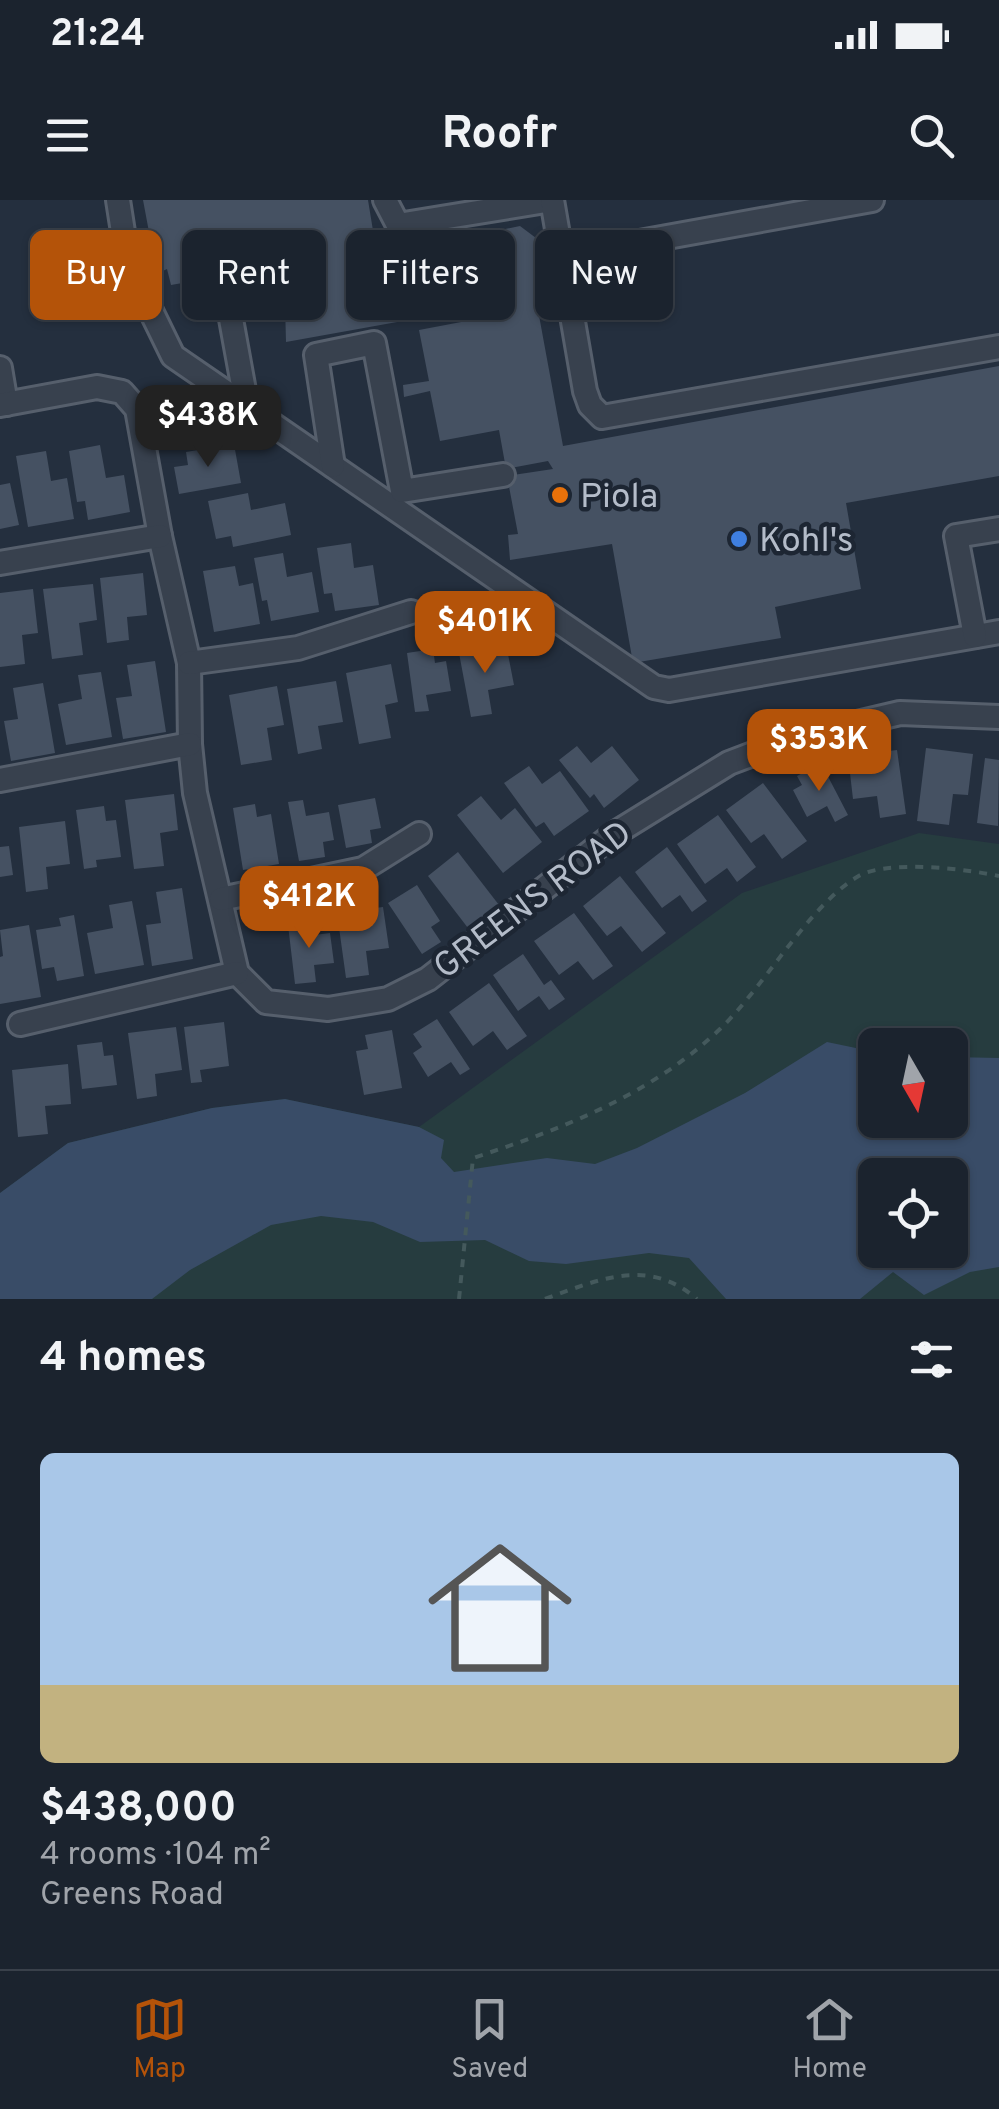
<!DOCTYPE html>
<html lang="en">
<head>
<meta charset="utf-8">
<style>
	body { margin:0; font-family:Overpass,sans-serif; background:#282f3a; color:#f1f3f6; height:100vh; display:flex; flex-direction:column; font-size:38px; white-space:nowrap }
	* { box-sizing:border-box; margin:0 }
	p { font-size:32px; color:#a0a4aa }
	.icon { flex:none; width:55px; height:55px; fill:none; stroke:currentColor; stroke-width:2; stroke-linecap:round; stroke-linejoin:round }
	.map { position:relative; height:1099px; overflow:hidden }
	.sheet { display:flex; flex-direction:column; background:#1b232e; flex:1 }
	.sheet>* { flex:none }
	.banner { position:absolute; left:30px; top:30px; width:940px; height:90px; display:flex; gap:20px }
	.needle { width:65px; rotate:171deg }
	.buttons { position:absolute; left:858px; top:828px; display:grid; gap:20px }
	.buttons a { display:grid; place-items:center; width:110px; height:110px; border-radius:15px; background:#1b232e; box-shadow:0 2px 8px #0004,0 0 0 2px #39404a; font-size:50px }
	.price { position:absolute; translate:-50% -85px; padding:0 22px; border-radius:20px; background:#b45309; color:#fff; font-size:32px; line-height:65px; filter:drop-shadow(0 2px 5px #0008) }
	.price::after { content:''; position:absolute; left:50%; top:60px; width:30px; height:22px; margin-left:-15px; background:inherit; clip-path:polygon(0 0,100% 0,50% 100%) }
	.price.on { background:#222; color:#fff }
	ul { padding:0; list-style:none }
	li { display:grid; align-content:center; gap:20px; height:530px; padding:0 40px }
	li+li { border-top:2px solid #39404a }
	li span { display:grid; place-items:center; height:310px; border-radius:15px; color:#555 }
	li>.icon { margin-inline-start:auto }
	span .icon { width:180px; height:180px; fill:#fffc; stroke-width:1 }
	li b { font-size:42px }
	h2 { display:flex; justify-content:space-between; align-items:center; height:120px; padding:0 40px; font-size:42px }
	.chip { padding:0 35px; border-radius:15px; background:#1b232e; box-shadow:0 2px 8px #0004,0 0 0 2px #39404a; font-size:35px; line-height:90px }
	.chip.on { background:#b45309; color:#fff }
	.status { display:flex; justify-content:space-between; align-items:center; height:70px; padding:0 50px; background:#1b232e; direction:ltr }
	.status svg { height:28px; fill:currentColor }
	header { display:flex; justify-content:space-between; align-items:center; height:130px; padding:0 40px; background:#1b232e; font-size:45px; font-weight:700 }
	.menu { display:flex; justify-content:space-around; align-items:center; height:140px; border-top:2px solid #39404a; background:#1b232e; font-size:28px; color:#a0a4aa }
	.menu a { display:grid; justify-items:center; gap:5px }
	.menu .on { color:#b45309 }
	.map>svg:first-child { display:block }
	.green { fill:#263c3f; fill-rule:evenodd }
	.water { fill:#394c67; fill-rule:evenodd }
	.building { fill:#455162 }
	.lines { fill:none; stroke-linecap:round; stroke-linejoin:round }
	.minor-casing { stroke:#565f6c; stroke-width:28 }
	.path { stroke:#44595c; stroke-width:4; stroke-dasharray:8 8; stroke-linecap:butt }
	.minor { stroke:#38414e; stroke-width:22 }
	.food-dot { fill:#e8710a; stroke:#1d2633; stroke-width:4 }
	.shop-dot { fill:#3f7fe0; stroke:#1d2633; stroke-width:4 }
	.labels { text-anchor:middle; stroke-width:9; stroke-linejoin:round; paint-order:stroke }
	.poi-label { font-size:35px; fill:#b4bcc9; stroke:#1d2633; text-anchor:start }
	.street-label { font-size:35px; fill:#b4bcc9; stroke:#1d2633 }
</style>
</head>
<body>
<div class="status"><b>21:24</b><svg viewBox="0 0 49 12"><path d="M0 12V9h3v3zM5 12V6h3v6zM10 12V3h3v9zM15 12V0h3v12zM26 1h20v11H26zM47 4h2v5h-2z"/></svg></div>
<header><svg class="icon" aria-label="menu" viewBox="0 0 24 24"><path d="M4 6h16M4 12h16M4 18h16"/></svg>Roofr<svg class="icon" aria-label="search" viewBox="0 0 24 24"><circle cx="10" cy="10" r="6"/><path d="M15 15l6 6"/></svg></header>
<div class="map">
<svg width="999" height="1099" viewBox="0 0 999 1099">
	<rect width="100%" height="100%" fill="#242f3e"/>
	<path class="green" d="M919,633L999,644V1099H0V993L68,943L212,908L285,899L419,927L742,693ZM875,845H950V920H875ZM875,975H950V1050H875Z"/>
	<path class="water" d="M827,842L875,852V920H950V857L999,858V1067L970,1072L924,1095L893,1072L860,1099H726L689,1058L649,1053L566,1064L529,1061L485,1040L420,1042L373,1022L321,1016L271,1025L190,1070L152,1099H0V993L68,943L212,908L285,899L419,927L444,940L441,958L454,972L547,958L595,964L637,948L745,893ZM875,975H950V1050H875Z"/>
	<g class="building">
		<polygon points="143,0 368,0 377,55 520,26 536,38 548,109 538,110 563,246 999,166 999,276 846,303 861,389 775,407 781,438 633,463 612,344 510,360 508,335 518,334 507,276 553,269 548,261 506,269 499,230 440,241 430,191 404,197 403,185 429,181 419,130 477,119 475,108 286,142 285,105 271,107 267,83 279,82 269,29 256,31 260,54 191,67 194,81 171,85 167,69 150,77 142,33 149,32"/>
		<polygon points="234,244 241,283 179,294 174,267 188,265 186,252"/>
		<polygon points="100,245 106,278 124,275 130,312 88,320 85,301 77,302 69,251"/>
		<polygon points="46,251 51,281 67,278 74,319 28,327 16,256"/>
		<polygon points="10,283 19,325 0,329 0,285"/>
		<polygon points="248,293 251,310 285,303 291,335 233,347 231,336 216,339 208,301"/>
		<polygon points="351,343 354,368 373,365 379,405 335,411 332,393 324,394 317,348"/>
		<polygon points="283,353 287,377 312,372 319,412 271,421 267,400 262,401 254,358"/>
		<polygon points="235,366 239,386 253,383 260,424 214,432 203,371"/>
		<polygon points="143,373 147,415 127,417 129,440 107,443 100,378"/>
		<polygon points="93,384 97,420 79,423 83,455 52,459 43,389"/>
		<polygon points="33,389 38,433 22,435 25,464 0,467 0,393"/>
		<polygon points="506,444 514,485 488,490 492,514 471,517 459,453"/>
		<polygon points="433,449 435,463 446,461 451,491 426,495 429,511 415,512 407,453"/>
		<polygon points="155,461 166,532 123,539 116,498 132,496 127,465"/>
		<polygon points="391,464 398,502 385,505 391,538 359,544 346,473"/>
		<polygon points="101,472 112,537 66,545 58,504 82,499 78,475"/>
		<polygon points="336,481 343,522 318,526 322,549 298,554 287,489"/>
		<polygon points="43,483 55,553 11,561 4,521 18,519 13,488"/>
		<polygon points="277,486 284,525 267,528 272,560 241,565 229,495"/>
		<polygon points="577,546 591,563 612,546 639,580 604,608 594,594 590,598 559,560"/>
		<polygon points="926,548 973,554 968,595 953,594 949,625 917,621"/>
		<polygon points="897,550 906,614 880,618 877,596 853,599 848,556"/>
		<polygon points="985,558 999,560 998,626 977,623"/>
		<polygon points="821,563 848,615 835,622 827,606 807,617 793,590 802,585 797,576"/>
		<polygon points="529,566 542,584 560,571 589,611 554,636 544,622 536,627 504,583"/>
		<polygon points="763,583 807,641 782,659 764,634 751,643 726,610"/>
		<polygon points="174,594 178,630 160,633 164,666 134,669 125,600"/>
		<polygon points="481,596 501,620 515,608 542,642 503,673 457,615"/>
		<polygon points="375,598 381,628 370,630 372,643 346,648 338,605"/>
		<polygon points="303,600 306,616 329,612 334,640 323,642 325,657 299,661 288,602"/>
		<polygon points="255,604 257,617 271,614 279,664 243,670 233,608"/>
		<polygon points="104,606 106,621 116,620 121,657 96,660 97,667 84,669 76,610"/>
		<polygon points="718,615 756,667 737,682 727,668 705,684 677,644"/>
		<polygon points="65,621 70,664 46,667 48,689 26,692 19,627"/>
		<polygon points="9,646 13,675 0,677 0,647"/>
		<polygon points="667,647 707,701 692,712 680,695 662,708 635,672"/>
		<polygon points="458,652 499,705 468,728 428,676"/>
		<polygon points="620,676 666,733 642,752 621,726 607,736 583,706"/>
		<polygon points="417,685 440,721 431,727 441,742 422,754 388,703"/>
		<polygon points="182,688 193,759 152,766 146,725 161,723 156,692"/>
		<polygon points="132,701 144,765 95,774 87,733 113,728 109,705"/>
		<polygon points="383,707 389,748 366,751 369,775 346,778 337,713"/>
		<polygon points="574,713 613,766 593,780 578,761 559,775 534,741"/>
		<polygon points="74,715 84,776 57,781 54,767 42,769 36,730 61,726 59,718"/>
		<polygon points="312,722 314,735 330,733 334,763 314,765 316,782 295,784 288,725"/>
		<polygon points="29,725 41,797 0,804 0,757 3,756 0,730"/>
		<polygon points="523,754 544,785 551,780 565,799 549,810 539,796 518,811 493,775"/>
		<polygon points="489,783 527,836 507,850 493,831 473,846 449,812"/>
		<polygon points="437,819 470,869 460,875 451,862 428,877 413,853 422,847 413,834"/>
		<polygon points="224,822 229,866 200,870 202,882 191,883 184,827"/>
		<polygon points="176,827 182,870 155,874 157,896 137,899 128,833"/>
		<polygon points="392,830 402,888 364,895 356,851 368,849 365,835"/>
		<polygon points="102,842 104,856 113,855 117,885 82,889 77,845"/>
		<polygon points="68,864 71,904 45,906 48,934 18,937 12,870"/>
	</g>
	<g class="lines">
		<defs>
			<g id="minor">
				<polyline points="118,0 128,64 173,156 654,487 669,490 999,432"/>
				<polyline points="385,0 398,25 552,0"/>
				<polyline points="552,0 585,191 590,205 602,217 999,147"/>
				<polyline points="562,56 872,0"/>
				<polyline points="221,64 247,207"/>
				<polyline points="0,168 6,204"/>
				<polyline points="0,205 97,187 122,192 137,209 160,336 189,463 190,544 195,593 237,773 266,802 328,809 388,799 428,779 614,634 729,563 798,537 900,513 999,517"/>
				<polyline points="333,266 316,155 374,143 402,291 503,275"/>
				<polyline points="0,363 160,336"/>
				<polyline points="975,436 956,336 999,329"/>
				<polyline points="189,463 298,448 411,412"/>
				<polyline points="0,580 190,544"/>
				<polyline points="221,699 363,669 419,634"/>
				<polyline points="20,824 237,773"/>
			</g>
		</defs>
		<use href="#minor" class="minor-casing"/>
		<g class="path">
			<path d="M459,1099L473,958C562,929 651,895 720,829C764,787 808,707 857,677C885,659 967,669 999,676"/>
			<path d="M545,1099C600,1079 648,1057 697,1099"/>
		</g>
		<use href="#minor" class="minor"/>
	</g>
	<circle class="food-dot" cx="560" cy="295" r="10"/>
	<circle class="shop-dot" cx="739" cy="339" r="10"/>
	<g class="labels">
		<g class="poi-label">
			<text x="580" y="307">Piola</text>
			<text x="759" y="351">Kohl's</text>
		</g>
		<g class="street-label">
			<text transform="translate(532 699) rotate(-37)" y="12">GREENS ROAD</text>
		</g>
	</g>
</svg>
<div class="buttons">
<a><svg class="needle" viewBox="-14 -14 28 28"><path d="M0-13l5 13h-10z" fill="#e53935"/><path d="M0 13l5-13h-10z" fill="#a0a4aa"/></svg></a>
<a><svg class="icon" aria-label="locate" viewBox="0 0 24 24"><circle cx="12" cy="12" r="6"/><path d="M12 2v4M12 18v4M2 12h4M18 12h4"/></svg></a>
</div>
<b class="price on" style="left:208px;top:270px">$438K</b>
<b class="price" style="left:485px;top:476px">$401K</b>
<b class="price" style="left:819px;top:594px">$353K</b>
<b class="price" style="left:309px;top:751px">$412K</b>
<div class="banner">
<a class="chip on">Buy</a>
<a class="chip">Rent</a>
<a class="chip">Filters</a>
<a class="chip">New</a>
</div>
</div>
<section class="sheet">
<h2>4 homes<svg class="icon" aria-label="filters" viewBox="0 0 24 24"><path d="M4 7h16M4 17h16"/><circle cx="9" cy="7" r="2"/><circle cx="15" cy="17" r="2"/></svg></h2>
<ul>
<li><span style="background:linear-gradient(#a9c7e8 75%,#c2b280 0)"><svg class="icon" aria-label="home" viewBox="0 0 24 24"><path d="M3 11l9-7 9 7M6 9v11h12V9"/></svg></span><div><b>$438,000</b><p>4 rooms · 104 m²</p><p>Greens Road</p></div></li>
</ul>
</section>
<nav class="menu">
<a class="on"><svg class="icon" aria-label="map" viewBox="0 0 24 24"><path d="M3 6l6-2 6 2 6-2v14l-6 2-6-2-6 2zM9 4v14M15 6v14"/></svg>Map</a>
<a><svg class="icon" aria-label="saved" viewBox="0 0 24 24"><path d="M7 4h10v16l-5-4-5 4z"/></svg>Saved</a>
<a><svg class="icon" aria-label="home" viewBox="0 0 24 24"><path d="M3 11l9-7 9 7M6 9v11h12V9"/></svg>Home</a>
</nav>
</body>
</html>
